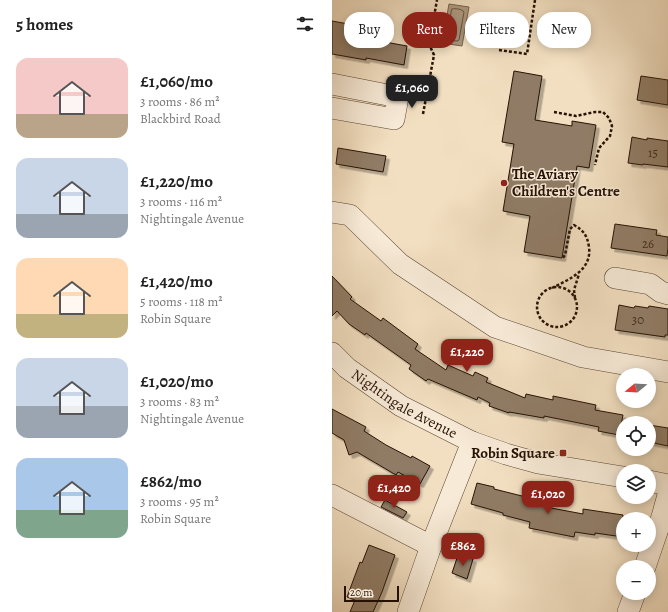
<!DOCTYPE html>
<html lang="en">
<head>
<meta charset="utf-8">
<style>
	body { margin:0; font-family:Alegreya,serif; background:#f6f6f6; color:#222; height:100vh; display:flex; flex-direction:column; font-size:15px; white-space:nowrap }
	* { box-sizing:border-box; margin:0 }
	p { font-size:13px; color:#767676 }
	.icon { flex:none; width:22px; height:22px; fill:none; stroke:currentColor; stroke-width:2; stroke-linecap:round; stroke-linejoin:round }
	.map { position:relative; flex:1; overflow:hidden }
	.panel { display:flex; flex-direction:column; background:#fff; width:332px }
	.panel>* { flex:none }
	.top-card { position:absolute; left:12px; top:12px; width:264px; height:36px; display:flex; gap:8px }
	.needle { width:26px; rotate:252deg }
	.fabs { position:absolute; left:284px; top:368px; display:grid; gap:8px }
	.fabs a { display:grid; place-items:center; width:40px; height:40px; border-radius:50%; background:#fff; box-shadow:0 2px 10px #0003; font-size:20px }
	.scale { position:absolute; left:12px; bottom:10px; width:55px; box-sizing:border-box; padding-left:4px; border:2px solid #261103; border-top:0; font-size:11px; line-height:14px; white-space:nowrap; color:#261103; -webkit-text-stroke:3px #f7ead7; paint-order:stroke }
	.price { position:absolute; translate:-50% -34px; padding:0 9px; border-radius:8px; background:#8f2418; color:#fff; font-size:13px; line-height:26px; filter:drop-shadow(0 1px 2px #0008) }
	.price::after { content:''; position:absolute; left:50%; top:24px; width:12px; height:9px; margin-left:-6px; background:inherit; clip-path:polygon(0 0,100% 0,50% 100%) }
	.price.active { background:#222; color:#fff }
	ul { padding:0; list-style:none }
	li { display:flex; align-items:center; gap:12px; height:100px; padding:0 16px }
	li span { display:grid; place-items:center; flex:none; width:112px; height:80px; border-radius:12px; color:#555 }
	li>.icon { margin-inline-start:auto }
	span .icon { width:48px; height:48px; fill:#fffc; stroke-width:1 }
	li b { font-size:17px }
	h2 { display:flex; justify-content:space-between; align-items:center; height:48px; padding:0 16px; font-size:17px }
	.tag { padding:0 14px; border-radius:16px; background:#fff; box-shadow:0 2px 10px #0003; font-size:14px; line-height:36px }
	.tag.active { background:#8f2418; color:#fff }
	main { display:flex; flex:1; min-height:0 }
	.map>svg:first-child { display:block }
	.water { fill:#ad9980; stroke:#77634e }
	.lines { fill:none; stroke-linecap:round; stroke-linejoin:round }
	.shore { stroke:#6a5542; stroke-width:1 }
	.building { fill:#907c66; stroke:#261103; filter:url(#shadow) }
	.minor-casing { stroke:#594432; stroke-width:22 }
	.path { stroke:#261103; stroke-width:2.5; stroke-dasharray:3 2; stroke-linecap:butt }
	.minor { stroke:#f7ead7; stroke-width:21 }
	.poi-dot { fill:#8f2418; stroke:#f7ead7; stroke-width:1.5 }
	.labels { text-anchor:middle; stroke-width:3; stroke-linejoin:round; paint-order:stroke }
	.number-label { font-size:13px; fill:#402c1c }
	.poi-label { font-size:15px; font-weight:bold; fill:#261103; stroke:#f7ead7; text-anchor:start }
	.street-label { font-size:15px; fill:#261103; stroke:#f7ead7 }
</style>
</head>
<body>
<main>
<section class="panel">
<h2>5 homes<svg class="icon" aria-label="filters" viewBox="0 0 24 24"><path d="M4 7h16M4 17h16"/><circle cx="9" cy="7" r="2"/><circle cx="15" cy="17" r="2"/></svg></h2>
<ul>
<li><span style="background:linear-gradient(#f6c9c9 70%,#b9a48a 0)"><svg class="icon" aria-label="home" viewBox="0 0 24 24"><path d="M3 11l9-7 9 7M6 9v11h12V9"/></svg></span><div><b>£1,060/mo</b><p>3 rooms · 86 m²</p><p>Blackbird Road</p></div></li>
<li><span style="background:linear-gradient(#c9d6e8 70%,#9aa5b1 0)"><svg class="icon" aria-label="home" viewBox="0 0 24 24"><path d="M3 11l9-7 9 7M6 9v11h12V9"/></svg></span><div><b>£1,220/mo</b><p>3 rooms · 116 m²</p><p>Nightingale Avenue</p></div></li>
<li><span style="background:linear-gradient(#ffd9b3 70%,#c2b280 0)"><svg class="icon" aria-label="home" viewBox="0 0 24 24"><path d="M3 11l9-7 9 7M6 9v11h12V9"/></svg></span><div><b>£1,420/mo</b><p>5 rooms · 118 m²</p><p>Robin Square</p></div></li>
<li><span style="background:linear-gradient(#c9d6e8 60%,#9aa5b1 0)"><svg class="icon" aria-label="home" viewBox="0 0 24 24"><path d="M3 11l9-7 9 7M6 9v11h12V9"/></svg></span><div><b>£1,020/mo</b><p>3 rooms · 83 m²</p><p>Nightingale Avenue</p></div></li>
<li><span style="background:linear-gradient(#a9c7e8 65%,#7fa58c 0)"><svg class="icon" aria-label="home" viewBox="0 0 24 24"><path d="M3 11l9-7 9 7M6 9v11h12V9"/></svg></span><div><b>£862/mo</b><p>3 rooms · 95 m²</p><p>Robin Square</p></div></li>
</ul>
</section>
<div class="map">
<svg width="336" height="612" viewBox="0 0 336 612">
	<defs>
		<filter id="shadow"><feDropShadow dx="3.5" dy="3.5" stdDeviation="0" flood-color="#0004"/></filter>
	</defs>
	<rect width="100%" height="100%" fill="#f2dfc1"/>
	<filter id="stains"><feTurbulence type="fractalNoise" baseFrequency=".005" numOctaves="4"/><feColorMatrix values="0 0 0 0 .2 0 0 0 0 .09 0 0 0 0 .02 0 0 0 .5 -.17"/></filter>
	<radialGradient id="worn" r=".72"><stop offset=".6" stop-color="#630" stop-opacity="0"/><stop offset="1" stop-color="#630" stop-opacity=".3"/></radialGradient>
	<polygon class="water" points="117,4 137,7 130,46 110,43"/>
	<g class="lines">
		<path class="shore" d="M120,9C123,8 130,9 132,12L127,40L125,41L116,40L115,38Z"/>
	</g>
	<g class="building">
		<polygon points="0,21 22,25 20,36 75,46 72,65 34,58 34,60 0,54"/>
		<polygon points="182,71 210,76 203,120 240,126 240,121 264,125 257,168 245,166 230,258 192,252 198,216 171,211 182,144 170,142"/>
		<polygon points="309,76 336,80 336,105 305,100"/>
		<polygon points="300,137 315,140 315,138 336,141 336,167 311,164 311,165 296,163"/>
		<polygon points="6,148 54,156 51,172 4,164"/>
		<polygon points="283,224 325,230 324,235 336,237 336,248 335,256 279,248"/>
		<polygon points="0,276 20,297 18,299 49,321 51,318 86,344 83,349 114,370 116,365 141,376 143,372 156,378 154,382 193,398 194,394 221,400 221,396 264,405 263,410 291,415 287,435 266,431 267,427 212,416 212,418 177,412 177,413 157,406 158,403 146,397 145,400 96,379 94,381 77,369 79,365 34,333 33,335 17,324 5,311 0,316"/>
		<polygon points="287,305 302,308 303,306 316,308 317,306 336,309 336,335 333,335 333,337 283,330"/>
		<polygon points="0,409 34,427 32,431 54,445 79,458 80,456 98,466 88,484 66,472 64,475 25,452 17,455 12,440 0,433"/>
		<polygon points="317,425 336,428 336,446 317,442"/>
		<polygon points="145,483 162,487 162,489 194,497 192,502 214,505 214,507 251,514 251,509 291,515 291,537 263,533 263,535 243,532 242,537 197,528 198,522 171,515 171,513 139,504"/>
		<polygon points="53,500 75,512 71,518 49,507"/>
		<polygon points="37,545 63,555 50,592 41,612 18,612 23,600 15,597 28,562 30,563"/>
		<polygon points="126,555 141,559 135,579 120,573"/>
	</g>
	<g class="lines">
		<defs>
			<g id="minor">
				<polyline points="0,84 66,97 62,119 0,108"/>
				<polyline points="0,212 18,215 68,264 163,327 251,357 336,372"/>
				<polyline points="283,278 318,284 329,292 336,294"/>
				<path id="s1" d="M0,353L15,368L69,406L140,442L174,454L206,463L291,477"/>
				<polyline points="317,481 336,485"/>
				<polyline points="0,495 99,546"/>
				<polyline points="313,567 330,517 336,495"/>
				<polyline points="76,612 99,546 140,442"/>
				<polyline points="296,612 303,593"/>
			</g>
		</defs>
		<use href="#minor" class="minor-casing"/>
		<g class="path">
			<polyline points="167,50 195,54 203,0"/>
			<polyline points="222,112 244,116 263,112 271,112 277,118 280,126 278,136 267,148 263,165"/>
			<polyline points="91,114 102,55 97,44 105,0"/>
			<circle cx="225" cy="307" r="20"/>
			<path d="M220,288C238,279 260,270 257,247C255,235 252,231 242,225L238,229L233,255L230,259"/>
			<polyline points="243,298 242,290 247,274"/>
		</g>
		<use href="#minor" class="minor"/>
	</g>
	<g class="poi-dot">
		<circle cx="172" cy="183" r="4"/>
		<rect x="227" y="449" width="8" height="8" rx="2"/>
	</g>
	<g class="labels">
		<g class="number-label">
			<text x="321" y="157">15</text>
			<text x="316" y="248">26</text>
			<text x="306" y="324">30</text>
		</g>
		<g class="poi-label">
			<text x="180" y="179">The Aviary<tspan x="180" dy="17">Children's Centre</tspan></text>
			<text x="223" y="458" text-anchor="end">Robin Square</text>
		</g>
		<g class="street-label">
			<text dy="5" stroke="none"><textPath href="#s1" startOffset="89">Nightingale Avenue</textPath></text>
		</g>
	</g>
	<rect width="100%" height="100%" filter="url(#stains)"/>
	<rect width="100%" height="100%" fill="url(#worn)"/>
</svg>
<div class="fabs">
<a><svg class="needle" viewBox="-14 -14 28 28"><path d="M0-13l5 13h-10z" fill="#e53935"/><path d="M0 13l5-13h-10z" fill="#767676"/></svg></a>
<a><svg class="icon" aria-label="locate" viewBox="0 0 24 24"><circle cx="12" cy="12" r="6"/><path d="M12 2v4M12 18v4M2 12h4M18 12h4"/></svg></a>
<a><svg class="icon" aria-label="layers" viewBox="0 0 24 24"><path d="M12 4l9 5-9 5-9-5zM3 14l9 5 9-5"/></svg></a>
<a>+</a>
<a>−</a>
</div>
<div class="scale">20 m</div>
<b class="price active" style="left:80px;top:109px">£1,060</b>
<b class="price" style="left:135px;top:373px">£1,220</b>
<b class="price" style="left:62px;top:509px">£1,420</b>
<b class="price" style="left:216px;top:515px">£1,020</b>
<b class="price" style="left:131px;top:567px">£862</b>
<div class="top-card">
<a class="tag">Buy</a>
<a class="tag active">Rent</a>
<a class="tag">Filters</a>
<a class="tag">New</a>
</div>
</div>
</main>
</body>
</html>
